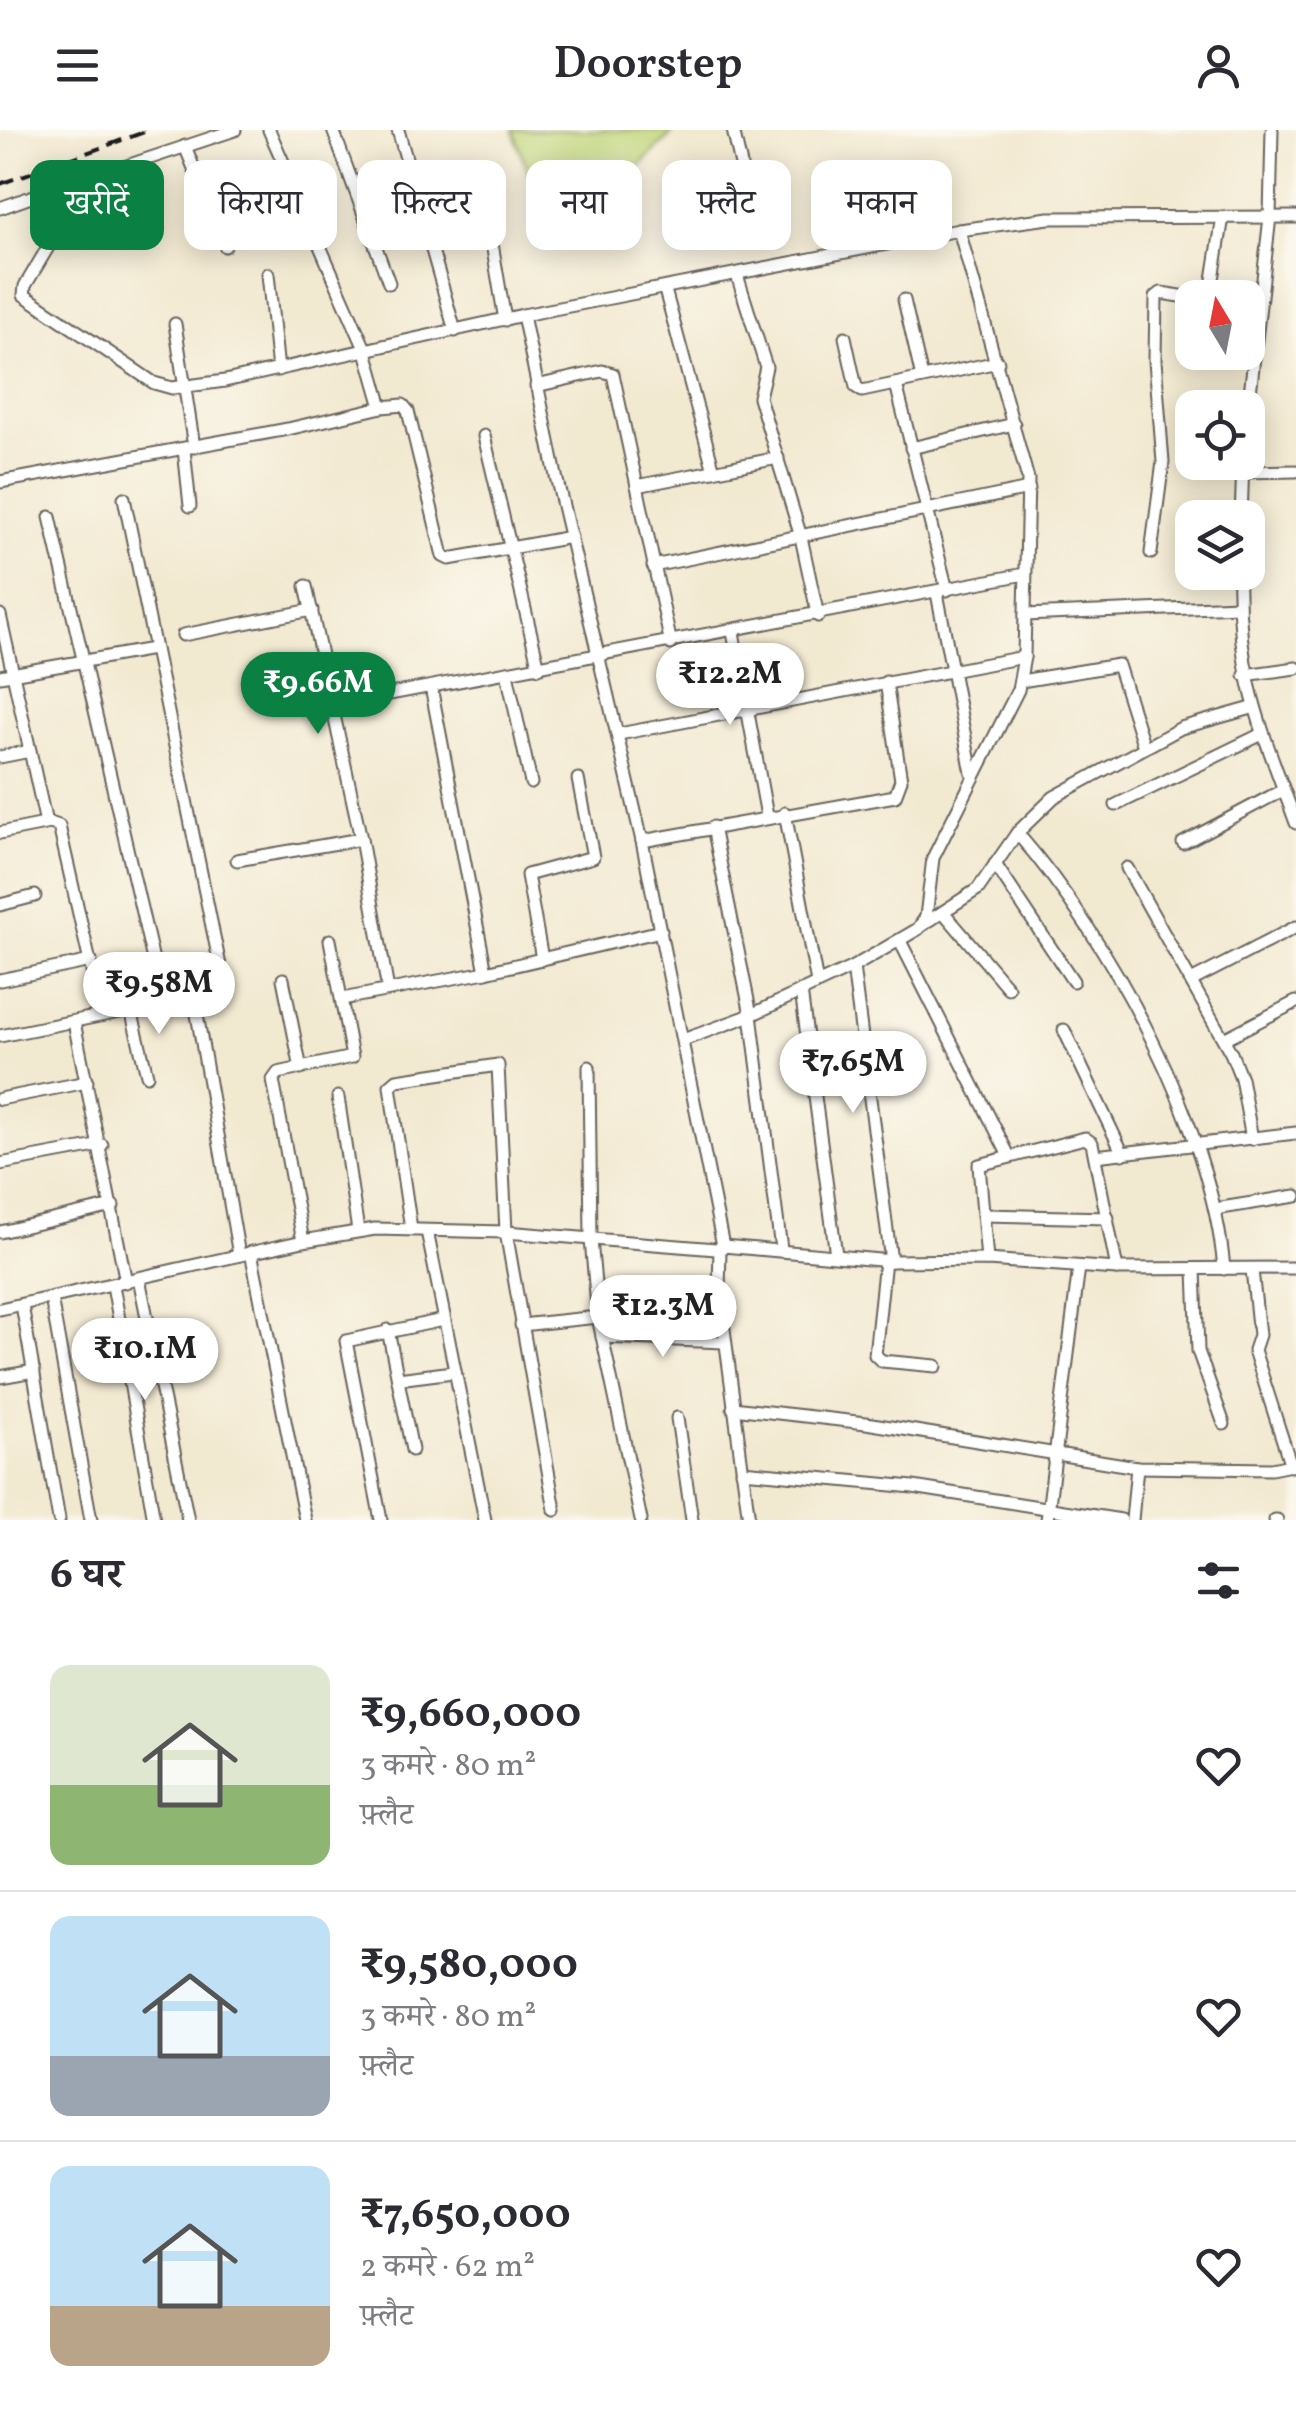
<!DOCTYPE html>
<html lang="hi">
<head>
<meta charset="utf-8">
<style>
	body { margin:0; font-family:Vollkorn,"Noto Serif Devanagari",serif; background:#f7f7f7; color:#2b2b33; height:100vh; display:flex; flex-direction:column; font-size:38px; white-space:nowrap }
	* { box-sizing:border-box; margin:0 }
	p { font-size:32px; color:#7c7c81 }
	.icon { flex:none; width:55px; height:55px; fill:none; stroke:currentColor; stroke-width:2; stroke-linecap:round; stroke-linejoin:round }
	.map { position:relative; height:1390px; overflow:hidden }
	.details { display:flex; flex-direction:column; background:#fff; flex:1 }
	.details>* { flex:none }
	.top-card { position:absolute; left:30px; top:30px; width:1238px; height:90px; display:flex; gap:20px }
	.needle { width:65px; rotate:350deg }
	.fabs { position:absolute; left:1175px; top:150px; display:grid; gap:20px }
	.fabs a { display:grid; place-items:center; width:90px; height:90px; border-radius:20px; background:#fff; box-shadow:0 5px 25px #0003; font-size:50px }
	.price { position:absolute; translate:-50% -85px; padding:0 22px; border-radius:35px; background:#fff; color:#222; font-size:32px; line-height:65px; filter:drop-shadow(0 2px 5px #0008) }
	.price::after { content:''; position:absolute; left:50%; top:60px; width:30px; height:22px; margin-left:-15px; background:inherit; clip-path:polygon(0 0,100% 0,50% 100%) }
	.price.selected { background:#0b8043; color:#fff }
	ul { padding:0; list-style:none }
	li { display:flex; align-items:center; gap:30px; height:250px; padding:0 50px }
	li+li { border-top:2px solid #e1e1e2 }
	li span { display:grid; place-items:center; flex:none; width:280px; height:200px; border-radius:20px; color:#555 }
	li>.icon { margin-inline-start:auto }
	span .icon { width:120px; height:120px; fill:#fffc; stroke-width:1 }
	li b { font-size:42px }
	h2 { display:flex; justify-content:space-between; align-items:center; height:120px; padding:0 50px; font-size:42px }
	.tag { padding:0 35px; border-radius:20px; background:#fff; box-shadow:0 5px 25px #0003; font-size:35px; line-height:90px }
	.tag.selected { background:#0b8043; color:#fff }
	header { display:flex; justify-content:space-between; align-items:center; height:130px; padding:0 50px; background:#fff; font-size:45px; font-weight:600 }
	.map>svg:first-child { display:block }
	.green { fill:#c0d679; stroke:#6e794a; stroke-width:2.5 }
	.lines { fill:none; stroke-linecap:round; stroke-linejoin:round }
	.street-casing { stroke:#67645b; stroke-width:15 }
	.street { stroke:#fff; stroke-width:11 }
	.rail { stroke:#1c1c1c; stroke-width:4; stroke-dasharray:15 8; stroke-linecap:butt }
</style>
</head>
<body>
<header><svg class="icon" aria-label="menu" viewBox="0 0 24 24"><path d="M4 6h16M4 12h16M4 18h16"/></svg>Doorstep<svg class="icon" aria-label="person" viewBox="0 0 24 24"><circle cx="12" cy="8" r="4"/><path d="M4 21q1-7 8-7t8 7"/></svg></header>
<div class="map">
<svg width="1296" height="1390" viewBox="0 0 1296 1390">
	<rect width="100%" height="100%" fill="#fbf7ec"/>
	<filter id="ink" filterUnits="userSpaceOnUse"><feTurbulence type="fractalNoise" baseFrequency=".01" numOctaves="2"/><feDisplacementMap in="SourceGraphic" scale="20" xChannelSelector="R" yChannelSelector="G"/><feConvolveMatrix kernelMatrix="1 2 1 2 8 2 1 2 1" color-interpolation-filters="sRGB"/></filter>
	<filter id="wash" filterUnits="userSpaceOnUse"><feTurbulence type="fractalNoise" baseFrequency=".0048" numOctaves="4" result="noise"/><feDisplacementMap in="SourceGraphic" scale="40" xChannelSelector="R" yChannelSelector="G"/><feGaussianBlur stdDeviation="2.25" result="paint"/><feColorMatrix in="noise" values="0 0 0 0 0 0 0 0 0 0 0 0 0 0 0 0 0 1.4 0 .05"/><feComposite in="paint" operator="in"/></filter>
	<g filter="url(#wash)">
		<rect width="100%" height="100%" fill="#f2e9d1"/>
		<polygon class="green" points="513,0 675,0 630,45 530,48"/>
	</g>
	<g filter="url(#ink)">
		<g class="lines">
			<defs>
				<g id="street">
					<polyline points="333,0 389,153"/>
					<polyline points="398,0 455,201"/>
					<polyline points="733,0 741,35"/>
					<polyline points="185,16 225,116"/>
					<polyline points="479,37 505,190"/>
					<polyline points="63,57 235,0"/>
					<polyline points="0,78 59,57 68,59 73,75 25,156 24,165 154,253 172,258 225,251 523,185 959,100 1049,88 1296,87"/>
					<polyline points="268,144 278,240"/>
					<polyline points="737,145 766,237 759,267 801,407 818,486"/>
					<polyline points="665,160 714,341"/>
					<polyline points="1210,168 1223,87"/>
					<polyline points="904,170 922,248"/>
					<polyline points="175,194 194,317"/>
					<polyline points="845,207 856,257 862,261 998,232"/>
					<polyline points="896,254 947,460"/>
					<polyline points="536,256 602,241 613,244 671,514"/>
					<polyline points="382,277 403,275 408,281 443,426 449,429 571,407"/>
					<polyline points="1248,281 1270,87 1272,0"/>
					<polyline points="484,306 539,538"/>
					<polyline points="911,318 1014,294"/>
					<polyline points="184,319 190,376"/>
					<polyline points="1242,342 1296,341"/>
					<polyline points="0,352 288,299 382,277 366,221 269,0"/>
					<polyline points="637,356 778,328"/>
					<polyline points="50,387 163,873"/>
					<polyline points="1241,388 1243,332"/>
					<polyline points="1151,423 1163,332 1155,230 1156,167 1161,163 1193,168"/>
					<polyline points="653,436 1029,359"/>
					<path d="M1239,442C1236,546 1262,599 1296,693"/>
					<polyline points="306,456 361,709 388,860"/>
					<polyline points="937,463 972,643"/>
					<polyline points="0,485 46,693"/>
					<polyline points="1025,485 1238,476"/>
					<polyline points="733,502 767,686"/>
					<polyline points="183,505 312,480"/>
					<polyline points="507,543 531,653"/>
					<polyline points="1245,545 1296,538"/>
					<polyline points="0,546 153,519"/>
					<polyline points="1021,551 1118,535 1144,617"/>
					<polyline points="431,557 486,842"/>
					<polyline points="332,575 1025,444"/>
					<polyline points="619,604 1024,527"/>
					<polyline points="0,627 30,621"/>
					<polyline points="1116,675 1260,605"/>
					<polyline points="785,683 817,853"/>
					<polyline points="713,697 751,885 781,1119"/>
					<polyline points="0,703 50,693 59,696 102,885"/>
					<path d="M1017,703C1110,809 1212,997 1224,1139"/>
					<polyline points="642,711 895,666 901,650 886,552"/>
					<polyline points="1183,713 1283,660"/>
					<polyline points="237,730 361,709"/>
					<polyline points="995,734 1073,851"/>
					<polyline points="1127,738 1231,923 1241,948 1252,1009"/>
					<polyline points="0,775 35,766"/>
					<polyline points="945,784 1008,858"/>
					<polyline points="921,796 978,759 1017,703 1054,667 1181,598 1252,578"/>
					<polyline points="901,813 1009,1026"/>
					<polyline points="542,829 527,745 593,727 578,649"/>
					<polyline points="853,837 891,1131"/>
					<polyline points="283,849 301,939"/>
					<polyline points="0,850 91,831"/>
					<polyline points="1193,850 1296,797"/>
					<polyline points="801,861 836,1125"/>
					<polyline points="194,867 239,1125"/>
					<polyline points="342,869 486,842 661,801"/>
					<polyline points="131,880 147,945"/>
					<polyline points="74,892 126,1152"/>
					<polyline points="1064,900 1123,1024"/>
					<polyline points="0,906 194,867 224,855 124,368"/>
					<polyline points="1224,909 1296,872"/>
					<polyline points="683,910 751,885 853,837 918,799 926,787 933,728 1018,560 1024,527 1028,349 959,100"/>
					<polyline points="589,937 591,1110 598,1187 641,1390"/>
					<polyline points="338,967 358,1101"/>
					<polyline points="0,969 87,952"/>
					<polyline points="1095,1026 1296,1003"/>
					<polyline points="0,1034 102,1015"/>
					<polyline points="1215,1079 1296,1066"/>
					<polyline points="983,1085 1108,1088"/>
					<polyline points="411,1099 390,956 397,950 498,935 506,1102 555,1380"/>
					<polyline points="427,1101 485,1390"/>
					<polyline points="0,1102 113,1076"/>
					<polyline points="303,1111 273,950 278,943 352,927 330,810"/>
					<polyline points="723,1116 891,1131 987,1130 1117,1139 1296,1138"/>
					<polyline points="720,1118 719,1161 749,1390"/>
					<polyline points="251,1122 305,1390"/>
					<polyline points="885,1130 875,1225 882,1231 936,1236"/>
					<polyline points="987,1130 979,1035 1085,1008 1092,1013 1117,1139"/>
					<polyline points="1195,1139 1198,1221 1224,1294"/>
					<polyline points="1252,1140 1259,1205 1254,1220 1291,1336"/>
					<polyline points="139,1148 188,1390"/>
					<polyline points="113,1155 154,1390"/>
					<polyline points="51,1168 91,1390"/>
					<polyline points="22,1175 59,1390"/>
					<polyline points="0,1179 303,1111 375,1099 506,1102 716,1119 723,1116 642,711 556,346 523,185"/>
					<polyline points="521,1195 598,1187"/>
					<polyline points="388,1200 412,1320"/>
					<polyline points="602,1207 724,1212"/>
					<polyline points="0,1247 34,1241"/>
					<polyline points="398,1249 453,1242"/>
					<polyline points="733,1278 866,1293 1137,1337 1271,1339 1296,1334"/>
					<polyline points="677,1288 692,1390"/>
					<polyline points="742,1341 913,1357 1121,1390"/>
					<polyline points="381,1390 346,1211 443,1190"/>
					<polyline points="1047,1390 1079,1137"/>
					<polyline points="1132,1390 1137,1337"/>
					<polyline points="1275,1390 1277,1390"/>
				</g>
			</defs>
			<use href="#street" class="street-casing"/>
			<use href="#street" class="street"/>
			<polyline class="rail" points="0,54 150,0"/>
		</g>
	</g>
</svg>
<div class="fabs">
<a><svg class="needle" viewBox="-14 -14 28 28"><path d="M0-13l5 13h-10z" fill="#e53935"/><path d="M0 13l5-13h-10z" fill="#7c7c81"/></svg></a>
<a><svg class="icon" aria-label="locate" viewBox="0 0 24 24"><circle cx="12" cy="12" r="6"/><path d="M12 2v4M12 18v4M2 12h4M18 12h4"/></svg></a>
<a><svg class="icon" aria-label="layers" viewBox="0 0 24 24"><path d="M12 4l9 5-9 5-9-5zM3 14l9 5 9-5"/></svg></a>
</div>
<b class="price" style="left:730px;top:598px">₹12.2M</b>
<b class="price selected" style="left:318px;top:607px">₹9.66M</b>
<b class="price" style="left:159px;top:907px">₹9.58M</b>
<b class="price" style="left:853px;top:986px">₹7.65M</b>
<b class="price" style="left:663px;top:1230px">₹12.3M</b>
<b class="price" style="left:145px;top:1273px">₹10.1M</b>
<div class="top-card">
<a class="tag selected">खरीदें</a>
<a class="tag">किराया</a>
<a class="tag">फ़िल्टर</a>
<a class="tag">नया</a>
<a class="tag">फ़्लैट</a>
<a class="tag">मकान</a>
</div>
</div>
<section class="details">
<h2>6 घर<svg class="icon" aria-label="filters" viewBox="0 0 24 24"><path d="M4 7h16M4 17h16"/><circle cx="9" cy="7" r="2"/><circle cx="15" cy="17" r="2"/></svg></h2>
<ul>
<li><span style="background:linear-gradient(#dfe7d0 60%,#8fb573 0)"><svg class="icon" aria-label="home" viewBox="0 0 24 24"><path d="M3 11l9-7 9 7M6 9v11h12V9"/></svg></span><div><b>₹9,660,000</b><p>3 कमरे · 80 m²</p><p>फ़्लैट</p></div><svg class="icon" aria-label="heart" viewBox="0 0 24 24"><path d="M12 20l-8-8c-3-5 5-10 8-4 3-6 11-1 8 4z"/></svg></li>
<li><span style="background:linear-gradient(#bfe0f5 70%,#9aa5b1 0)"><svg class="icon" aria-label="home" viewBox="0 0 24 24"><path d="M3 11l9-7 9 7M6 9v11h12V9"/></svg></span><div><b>₹9,580,000</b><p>3 कमरे · 80 m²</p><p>फ़्लैट</p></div><svg class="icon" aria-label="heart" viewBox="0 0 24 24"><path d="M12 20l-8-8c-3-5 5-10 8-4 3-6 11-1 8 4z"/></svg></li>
<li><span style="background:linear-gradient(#bfe0f5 70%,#b9a48a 0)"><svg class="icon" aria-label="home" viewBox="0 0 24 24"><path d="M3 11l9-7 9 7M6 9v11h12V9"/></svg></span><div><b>₹7,650,000</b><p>2 कमरे · 62 m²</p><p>फ़्लैट</p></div><svg class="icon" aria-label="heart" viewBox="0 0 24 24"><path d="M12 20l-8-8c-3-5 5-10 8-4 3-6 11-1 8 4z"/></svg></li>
</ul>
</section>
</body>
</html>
